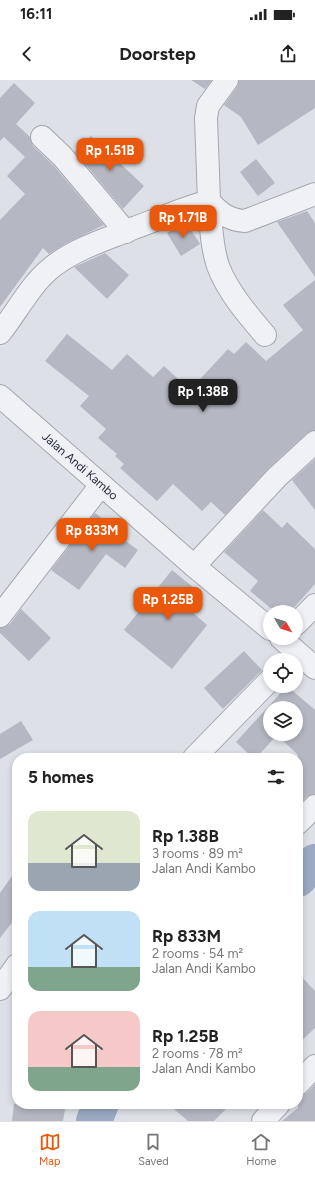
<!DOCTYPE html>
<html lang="en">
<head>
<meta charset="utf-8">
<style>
	body { margin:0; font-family:Figtree,sans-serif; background:#f2f2f2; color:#222; height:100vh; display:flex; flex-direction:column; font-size:15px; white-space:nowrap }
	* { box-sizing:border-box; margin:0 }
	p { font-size:13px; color:#767676 }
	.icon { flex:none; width:22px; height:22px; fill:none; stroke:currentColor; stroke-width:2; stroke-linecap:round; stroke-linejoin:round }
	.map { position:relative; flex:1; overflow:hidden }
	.sheet { position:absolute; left:12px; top:673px; width:291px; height:356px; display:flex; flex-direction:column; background:#fff; border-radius:16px; box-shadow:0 2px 6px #0003 }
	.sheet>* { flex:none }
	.needle { width:26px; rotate:129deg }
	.tools { position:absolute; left:263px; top:525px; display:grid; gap:8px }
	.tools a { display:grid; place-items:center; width:40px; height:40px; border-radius:50%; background:#fff; box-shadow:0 2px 6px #0003; font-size:20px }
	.price { position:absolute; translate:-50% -34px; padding:0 9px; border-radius:8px; background:#ea580c; color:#fff; font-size:13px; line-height:26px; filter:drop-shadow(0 1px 2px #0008) }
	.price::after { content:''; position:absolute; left:50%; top:24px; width:12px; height:9px; margin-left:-6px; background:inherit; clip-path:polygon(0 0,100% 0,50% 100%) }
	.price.selected { background:#222; color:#fff }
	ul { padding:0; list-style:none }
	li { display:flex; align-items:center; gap:12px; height:100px; padding:0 16px }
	li span { display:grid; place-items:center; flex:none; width:112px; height:80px; border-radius:12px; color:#555 }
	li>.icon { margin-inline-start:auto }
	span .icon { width:48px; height:48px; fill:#fffc; stroke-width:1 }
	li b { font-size:17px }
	h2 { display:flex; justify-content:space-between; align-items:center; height:48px; padding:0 16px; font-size:17px }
	.status { display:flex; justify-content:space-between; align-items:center; height:28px; padding:0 20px; background:#fff; direction:ltr }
	.status svg { height:11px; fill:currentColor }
	header { display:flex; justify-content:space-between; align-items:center; height:52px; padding:0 16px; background:#fff; font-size:18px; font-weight:700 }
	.dock { display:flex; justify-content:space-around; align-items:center; height:56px; border-top:1px solid #e0e0e0; background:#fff; font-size:11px; color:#767676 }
	.dock a { display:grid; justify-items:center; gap:2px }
	.dock .selected { color:#ea580c }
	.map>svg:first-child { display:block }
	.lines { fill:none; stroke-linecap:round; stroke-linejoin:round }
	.river { stroke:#9ba9c3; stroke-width:36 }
	.building { fill:#b5b8c2; fill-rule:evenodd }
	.minor-casing { stroke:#a3a7af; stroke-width:24 }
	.minor { stroke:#f0f1f5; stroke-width:22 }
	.labels { text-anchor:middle; stroke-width:3; stroke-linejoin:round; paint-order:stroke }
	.street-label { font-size:12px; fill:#282d3b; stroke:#edeff4 }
</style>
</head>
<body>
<div class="status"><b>16:11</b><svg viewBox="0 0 49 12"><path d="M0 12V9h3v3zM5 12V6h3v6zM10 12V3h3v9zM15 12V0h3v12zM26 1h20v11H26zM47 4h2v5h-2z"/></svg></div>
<header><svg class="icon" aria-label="back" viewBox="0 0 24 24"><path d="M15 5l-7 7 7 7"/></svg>Doorstep<svg class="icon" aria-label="share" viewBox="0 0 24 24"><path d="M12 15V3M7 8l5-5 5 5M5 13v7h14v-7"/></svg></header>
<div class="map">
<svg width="315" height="1041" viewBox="0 0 315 1041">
	<rect width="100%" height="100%" fill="#dde0e6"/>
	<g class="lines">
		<g class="river">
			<polyline points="298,799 315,782"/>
			<polyline points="94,1041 101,1024"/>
		</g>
	</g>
	<g class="building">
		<polygon points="191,0 212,0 205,9"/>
		<polygon points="239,0 315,0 315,28 258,65 241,37 224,25 237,7"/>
		<polygon points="14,3 35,23 16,44 30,57 33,66 53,85 104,145 65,164 49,174 43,168 0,227 0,140 25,114 7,96 25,77 4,57 0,61 0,18"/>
		<polygon points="91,56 144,106 123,129 75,72"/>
		<polygon points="256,79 275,103 258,116 240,92"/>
		<polygon points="307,131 315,143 315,197 277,142"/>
		<polygon points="186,142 200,164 181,176 167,153"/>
		<polygon points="105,173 129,195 107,219 74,187"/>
		<polygon points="315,200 315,350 307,353 269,388 225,435 211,422 202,431 173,404 157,421 120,388 124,384 115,376 117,374 98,358 106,349 80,326 89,316 45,281 67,254 112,290 127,274 153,297 164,286 190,310 228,269 234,274 246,262 266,281 303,250 283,225"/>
		<polygon points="315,379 315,430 292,400"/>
		<polygon points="263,430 282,448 287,442 315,469 315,504 290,532 275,532 250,511 258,501 224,472"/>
		<polygon points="95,433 112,446 109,449 138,470 125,488 106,474 79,510 51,490"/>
		<polygon points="172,490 194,508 186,518 197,526 192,532 207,545 172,589 124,550"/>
		<polygon points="21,529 51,558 29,581 0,553 0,548 10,544"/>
		<polygon points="244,571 262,590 223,629 204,608"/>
		<path d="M287,606L315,630V714L306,717L302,722L298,718V675L277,655L256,678H253L236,662ZM270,628H296V654H270Z"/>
		<polygon points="21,641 33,660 0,679 0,654"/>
		<polygon points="17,789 17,836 0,858 0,813"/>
		<polygon points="298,893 315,911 315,948 298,964"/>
		<polygon points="315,1004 315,1041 282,1041 298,1028 298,1016 307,1013"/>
		<polygon points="14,1024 66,1024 63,1041 12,1041"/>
		<polygon points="168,1024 231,1024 214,1041 188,1041"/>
	</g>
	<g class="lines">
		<defs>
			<g id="minor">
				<polyline points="42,57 62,76 126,152"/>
				<path d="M0,253C17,232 30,205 51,188C76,168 105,160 134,148C159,139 183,128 209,121L206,38L208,26L227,0"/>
				<path d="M265,255C247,234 228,212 218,186C211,165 211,143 209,121C219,133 229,140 245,141L315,114"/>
				<polyline points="0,316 194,486 270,549"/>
				<polyline points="194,486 277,397 315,362"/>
				<polyline points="0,536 101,405"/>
				<polyline points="296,544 315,525"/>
				<polyline points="281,558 315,588"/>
				<polyline points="194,678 270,600"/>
				<polyline points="298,743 315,726"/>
				<polyline points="0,909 17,885"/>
				<polyline points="298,1004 315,986"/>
				<polyline points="263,1041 279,1024"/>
			</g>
		</defs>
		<use href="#minor" class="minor-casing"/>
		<use href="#minor" class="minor"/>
	</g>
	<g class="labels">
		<g class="street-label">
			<text transform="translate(80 386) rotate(41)" y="4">Jalan Andi Kambo</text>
		</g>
	</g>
</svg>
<div class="tools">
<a><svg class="needle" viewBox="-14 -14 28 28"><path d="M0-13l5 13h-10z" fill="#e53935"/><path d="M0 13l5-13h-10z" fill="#767676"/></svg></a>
<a><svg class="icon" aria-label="locate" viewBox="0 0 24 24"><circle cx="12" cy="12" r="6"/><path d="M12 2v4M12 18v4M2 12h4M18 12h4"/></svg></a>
<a><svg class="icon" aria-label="layers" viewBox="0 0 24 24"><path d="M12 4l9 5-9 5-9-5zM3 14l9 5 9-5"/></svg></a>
</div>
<b class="price" style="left:110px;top:92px">Rp 1.51B</b>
<b class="price" style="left:183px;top:159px">Rp 1.71B</b>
<b class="price selected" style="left:203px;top:333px">Rp 1.38B</b>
<b class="price" style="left:92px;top:472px">Rp 833M</b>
<b class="price" style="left:168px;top:541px">Rp 1.25B</b>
<section class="sheet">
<h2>5 homes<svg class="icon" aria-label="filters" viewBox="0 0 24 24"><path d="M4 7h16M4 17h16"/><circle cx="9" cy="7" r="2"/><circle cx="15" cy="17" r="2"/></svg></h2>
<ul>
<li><span style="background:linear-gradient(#dfe7d0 65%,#9aa5b1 0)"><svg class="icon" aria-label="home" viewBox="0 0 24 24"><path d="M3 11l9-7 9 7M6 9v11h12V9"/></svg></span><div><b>Rp 1.38B</b><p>3 rooms · 89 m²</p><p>Jalan Andi Kambo</p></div></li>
<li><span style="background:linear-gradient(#bfe0f5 70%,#7fa58c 0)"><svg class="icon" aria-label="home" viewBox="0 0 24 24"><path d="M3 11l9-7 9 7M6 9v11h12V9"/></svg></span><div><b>Rp 833M</b><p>2 rooms · 54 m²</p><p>Jalan Andi Kambo</p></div></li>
<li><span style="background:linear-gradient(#f6c9c9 70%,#7fa58c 0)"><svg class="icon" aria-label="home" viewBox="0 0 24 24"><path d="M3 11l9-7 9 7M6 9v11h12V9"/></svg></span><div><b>Rp 1.25B</b><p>2 rooms · 78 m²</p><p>Jalan Andi Kambo</p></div></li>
</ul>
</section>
</div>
<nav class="dock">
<a class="selected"><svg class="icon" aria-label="map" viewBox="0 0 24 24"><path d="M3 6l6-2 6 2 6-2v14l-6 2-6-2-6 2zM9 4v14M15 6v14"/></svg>Map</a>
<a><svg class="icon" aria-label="saved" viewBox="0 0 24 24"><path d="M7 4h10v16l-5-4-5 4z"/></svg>Saved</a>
<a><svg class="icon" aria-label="home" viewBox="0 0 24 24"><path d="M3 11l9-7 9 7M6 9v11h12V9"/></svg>Home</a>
</nav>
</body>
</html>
